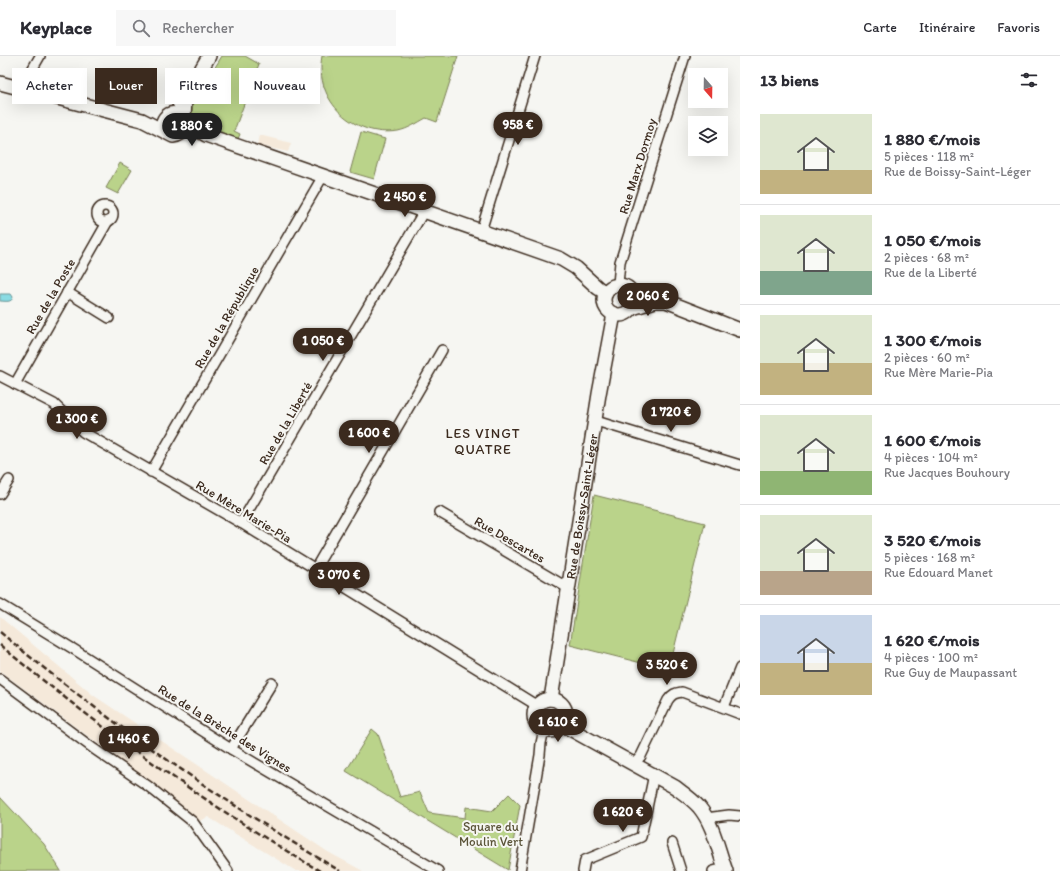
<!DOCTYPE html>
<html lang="fr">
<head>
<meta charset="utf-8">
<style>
	body { margin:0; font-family:Itim,sans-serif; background:#f7f7f7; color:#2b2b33; height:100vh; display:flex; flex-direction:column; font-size:15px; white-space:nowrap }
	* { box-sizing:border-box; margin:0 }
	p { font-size:13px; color:#7c7c81 }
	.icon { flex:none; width:22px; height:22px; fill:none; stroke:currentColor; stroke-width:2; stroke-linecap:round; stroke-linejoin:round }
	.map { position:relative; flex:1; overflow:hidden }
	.drawer { display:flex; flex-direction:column; background:#fff; width:320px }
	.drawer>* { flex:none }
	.guide { position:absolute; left:12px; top:12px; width:380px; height:36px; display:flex; gap:8px }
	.needle { width:26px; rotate:160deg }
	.buttons { position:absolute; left:688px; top:12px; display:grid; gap:8px }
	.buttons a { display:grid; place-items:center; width:40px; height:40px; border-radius:0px; background:#fff; box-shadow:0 4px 16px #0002; font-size:20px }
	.price { position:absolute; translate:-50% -34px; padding:0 9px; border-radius:14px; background:#3b2a1e; color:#fff; font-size:13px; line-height:26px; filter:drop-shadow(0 1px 2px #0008) }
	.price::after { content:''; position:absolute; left:50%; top:24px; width:12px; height:9px; margin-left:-6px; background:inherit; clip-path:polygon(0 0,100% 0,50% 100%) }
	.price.active { background:#222; color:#fff }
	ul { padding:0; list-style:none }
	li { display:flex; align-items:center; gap:12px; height:100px; padding:0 20px }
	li+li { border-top:1px solid #e1e1e2 }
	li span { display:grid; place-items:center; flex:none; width:112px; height:80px; border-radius:0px; color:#555 }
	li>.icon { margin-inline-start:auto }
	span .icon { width:48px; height:48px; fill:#fffc; stroke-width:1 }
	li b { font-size:17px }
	h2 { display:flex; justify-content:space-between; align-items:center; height:48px; padding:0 20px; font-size:17px }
	.tag { padding:0 14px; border-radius:0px; background:#fff; box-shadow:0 4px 16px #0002; font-size:14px; line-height:36px }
	.tag.active { background:#3b2a1e; color:#fff }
	header { display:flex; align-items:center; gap:24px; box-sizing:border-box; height:56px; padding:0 20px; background:#fff; border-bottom:1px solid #e1e1e2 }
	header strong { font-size:19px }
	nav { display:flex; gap:22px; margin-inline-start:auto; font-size:14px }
	.search { width:280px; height:36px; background:#f7f7f7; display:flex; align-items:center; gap:10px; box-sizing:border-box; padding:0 14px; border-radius:0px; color:#7c7c81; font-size:15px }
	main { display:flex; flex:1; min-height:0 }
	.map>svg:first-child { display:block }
	.built { fill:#f5e9da }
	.green { fill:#bad38a; stroke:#7a7e54 }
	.water { fill:#8adbe3; stroke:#6a9494 }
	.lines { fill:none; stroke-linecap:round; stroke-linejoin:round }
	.street-casing { stroke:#3b2a1e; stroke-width:12 }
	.secondary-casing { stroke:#3b2a1e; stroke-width:16 }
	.street { stroke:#f6f6f2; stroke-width:9 }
	.secondary { stroke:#f6f6f2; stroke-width:13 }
	.rail { stroke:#3b2a1e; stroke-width:2.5; stroke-dasharray:6 3; stroke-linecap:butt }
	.labels { text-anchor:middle; stroke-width:4; stroke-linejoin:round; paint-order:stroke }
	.street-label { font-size:13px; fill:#3b2a1e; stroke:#f6f6f2 }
	.park-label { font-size:13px; fill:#5b5439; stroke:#f6f6f2 }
	.neighbourhood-label { font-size:14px; letter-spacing:1px; fill:#3b2a1e; stroke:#f6f6f2 }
</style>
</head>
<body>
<header>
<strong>Keyplace</strong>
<div class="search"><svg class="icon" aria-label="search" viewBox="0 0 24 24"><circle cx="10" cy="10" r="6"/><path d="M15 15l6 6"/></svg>Rechercher</div>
<nav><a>Carte</a><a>Itinéraire</a><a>Favoris</a></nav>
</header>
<main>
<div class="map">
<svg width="740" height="815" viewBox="0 0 740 815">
	<rect width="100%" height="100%" fill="#f6f6f2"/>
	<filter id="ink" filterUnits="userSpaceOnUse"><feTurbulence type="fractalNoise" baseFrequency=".025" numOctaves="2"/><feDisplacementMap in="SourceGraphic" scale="8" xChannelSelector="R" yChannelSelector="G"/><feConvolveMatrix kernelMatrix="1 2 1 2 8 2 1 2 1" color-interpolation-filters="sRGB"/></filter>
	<g filter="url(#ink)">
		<g class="built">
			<polygon points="259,79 291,87 288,96 257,89"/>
			<polygon points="0,561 93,639 328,796 363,815 296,815 208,761 200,765 189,755 0,615"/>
		</g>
		<g class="green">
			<polygon points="222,0 245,0 259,8 234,75 240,78 238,83 196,66 190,59 190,52"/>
			<path d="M322,0H458L437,66L426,62C417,67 408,73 398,75C354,82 314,45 322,0Z"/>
			<polygon points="361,76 385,83 374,123 350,116"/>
			<polygon points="120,107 132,114 118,138 106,132"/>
			<polygon points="594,439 705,467 669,614 570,589"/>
			<polygon points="372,673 378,678 400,741 420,736 429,757 465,762 466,751 492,755 509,738 520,749 508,814 346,715"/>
			<polygon points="0,741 44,788 61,815 0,815"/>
		</g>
		<path class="water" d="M0,238H11L13,241C12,247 5,245 0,245Z"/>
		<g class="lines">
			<defs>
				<g id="street">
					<polyline points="21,33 40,0"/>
					<circle cx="105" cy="158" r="8"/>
					<polyline points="481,175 535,0"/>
					<polyline points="618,228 620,206 685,0"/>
					<polyline points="67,236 109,262"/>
					<polyline points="0,320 54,348 83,376 241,467 536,649"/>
					<polyline points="15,328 108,165"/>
					<polyline points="596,365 740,409"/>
					<polyline points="151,416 323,120"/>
					<polyline points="0,438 9,424"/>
					<polyline points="439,456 568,532"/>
					<polyline points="241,467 424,155"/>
					<polyline points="315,513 442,294"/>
					<polyline points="0,548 75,594 231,693 438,815"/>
					<polyline points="0,623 94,693 148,730 193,766 228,815"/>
					<polyline points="724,651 740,612"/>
					<polyline points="231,693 272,627"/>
					<path d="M634,708L641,700L668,644C672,638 675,637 682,636L740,658"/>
					<polyline points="706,762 729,759 740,760"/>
					<polyline points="672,787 681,815"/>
					<polyline points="520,815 540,699 541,687 544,674"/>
					<polyline points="583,815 585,804 641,781 654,718"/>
					<polyline points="713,815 725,812"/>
				</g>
				<g id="secondary">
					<path d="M0,27L142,64L173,80C197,77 177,46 165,62C162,66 163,70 164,74"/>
					<polyline points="185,41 184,65 206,79 561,203 576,212 598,232 606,237"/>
					<polyline points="179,47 185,41 209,0"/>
					<circle cx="619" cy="244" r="15"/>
					<polyline points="632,252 655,245 666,245 740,274"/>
					<circle cx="550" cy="659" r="16"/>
					<path id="s1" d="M551,643L599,338L614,258"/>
					<path d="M563,669L675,731C683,737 692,743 699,751C714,769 718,794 726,815"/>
				</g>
			</defs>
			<use href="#street" class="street-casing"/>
			<use href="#secondary" class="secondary-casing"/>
			<use href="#street" class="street"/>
			<use href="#secondary" class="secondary"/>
			<g class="rail">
				<path d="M0,576C106,665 221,744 340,815"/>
				<path d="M0,589C100,673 208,749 320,815"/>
			</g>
		</g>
	</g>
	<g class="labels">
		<g class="street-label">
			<text transform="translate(637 110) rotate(-73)" y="5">Rue Marx Dormoy</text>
			<text transform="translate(50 240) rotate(-60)" y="5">Rue de la Poste</text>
			<text transform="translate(226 261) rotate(-60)" y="5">Rue de la République</text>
			<text transform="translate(285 367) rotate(-60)" y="5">Rue de la Liberté</text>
			<text dy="5" stroke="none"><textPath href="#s1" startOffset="195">Rue de Boissy-Saint-Léger</textPath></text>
			<text transform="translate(244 455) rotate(31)" y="5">Rue Mère Marie-Pia</text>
			<text transform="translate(510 483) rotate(30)" y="5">Rue Descartes</text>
			<text transform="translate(225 672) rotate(32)" y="5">Rue de la Brèche des Vignes</text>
		</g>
		<g class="park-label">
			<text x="491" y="775">Square du<tspan x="491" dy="15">Moulin Vert</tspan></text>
		</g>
		<g class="neighbourhood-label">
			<text x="483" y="382">LES VINGT<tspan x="483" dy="16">QUATRE</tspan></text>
		</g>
	</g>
</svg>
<div class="buttons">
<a><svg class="needle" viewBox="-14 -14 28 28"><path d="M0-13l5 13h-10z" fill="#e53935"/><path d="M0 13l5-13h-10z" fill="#7c7c81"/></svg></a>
<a><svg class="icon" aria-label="layers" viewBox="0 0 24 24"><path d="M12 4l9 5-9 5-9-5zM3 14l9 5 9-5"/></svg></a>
</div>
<b class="price" style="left:518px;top:90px">958 €</b>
<b class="price active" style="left:192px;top:91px">1 880 €</b>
<b class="price" style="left:405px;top:162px">2 450 €</b>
<b class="price" style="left:648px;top:261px">2 060 €</b>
<b class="price" style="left:323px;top:306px">1 050 €</b>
<b class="price" style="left:671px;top:377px">1 720 €</b>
<b class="price" style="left:77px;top:384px">1 300 €</b>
<b class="price" style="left:369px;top:398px">1 600 €</b>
<b class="price" style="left:339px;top:540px">3 070 €</b>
<b class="price" style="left:667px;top:630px">3 520 €</b>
<b class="price" style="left:558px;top:687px">1 610 €</b>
<b class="price" style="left:129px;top:704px">1 460 €</b>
<b class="price" style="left:623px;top:777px">1 620 €</b>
<div class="guide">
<a class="tag">Acheter</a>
<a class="tag active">Louer</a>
<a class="tag">Filtres</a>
<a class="tag">Nouveau</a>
</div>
</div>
<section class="drawer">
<h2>13 biens<svg class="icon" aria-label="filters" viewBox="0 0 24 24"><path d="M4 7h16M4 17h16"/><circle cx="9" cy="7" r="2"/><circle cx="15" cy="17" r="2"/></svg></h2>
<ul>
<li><span style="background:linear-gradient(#dfe7d0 70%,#c2b280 0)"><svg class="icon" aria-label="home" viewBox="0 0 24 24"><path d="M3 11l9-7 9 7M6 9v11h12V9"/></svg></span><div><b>1 880 €/mois</b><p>5 pièces · 118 m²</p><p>Rue de Boissy-Saint-Léger</p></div></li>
<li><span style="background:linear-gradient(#dfe7d0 70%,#7fa58c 0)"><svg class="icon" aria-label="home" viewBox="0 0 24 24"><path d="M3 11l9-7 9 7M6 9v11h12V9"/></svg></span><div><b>1 050 €/mois</b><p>2 pièces · 68 m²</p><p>Rue de la Liberté</p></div></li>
<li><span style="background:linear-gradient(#dfe7d0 60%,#c2b280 0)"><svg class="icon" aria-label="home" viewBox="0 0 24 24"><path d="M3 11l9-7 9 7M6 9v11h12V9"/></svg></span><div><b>1 300 €/mois</b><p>2 pièces · 60 m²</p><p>Rue Mère Marie-Pia</p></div></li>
<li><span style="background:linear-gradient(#dfe7d0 70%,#8fb573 0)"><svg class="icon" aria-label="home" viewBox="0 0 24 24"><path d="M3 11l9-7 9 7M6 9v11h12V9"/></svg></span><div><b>1 600 €/mois</b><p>4 pièces · 104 m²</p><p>Rue Jacques Bouhoury</p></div></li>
<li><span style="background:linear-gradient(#dfe7d0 70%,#b9a48a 0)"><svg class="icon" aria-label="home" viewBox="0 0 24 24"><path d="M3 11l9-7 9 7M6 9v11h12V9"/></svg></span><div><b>3 520 €/mois</b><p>5 pièces · 168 m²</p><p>Rue Edouard Manet</p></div></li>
<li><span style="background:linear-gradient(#c9d6e8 60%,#c2b280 0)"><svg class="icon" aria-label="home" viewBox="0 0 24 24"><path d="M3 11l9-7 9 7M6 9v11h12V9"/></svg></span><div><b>1 620 €/mois</b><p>4 pièces · 100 m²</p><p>Rue Guy de Maupassant</p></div></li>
</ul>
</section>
</main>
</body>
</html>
